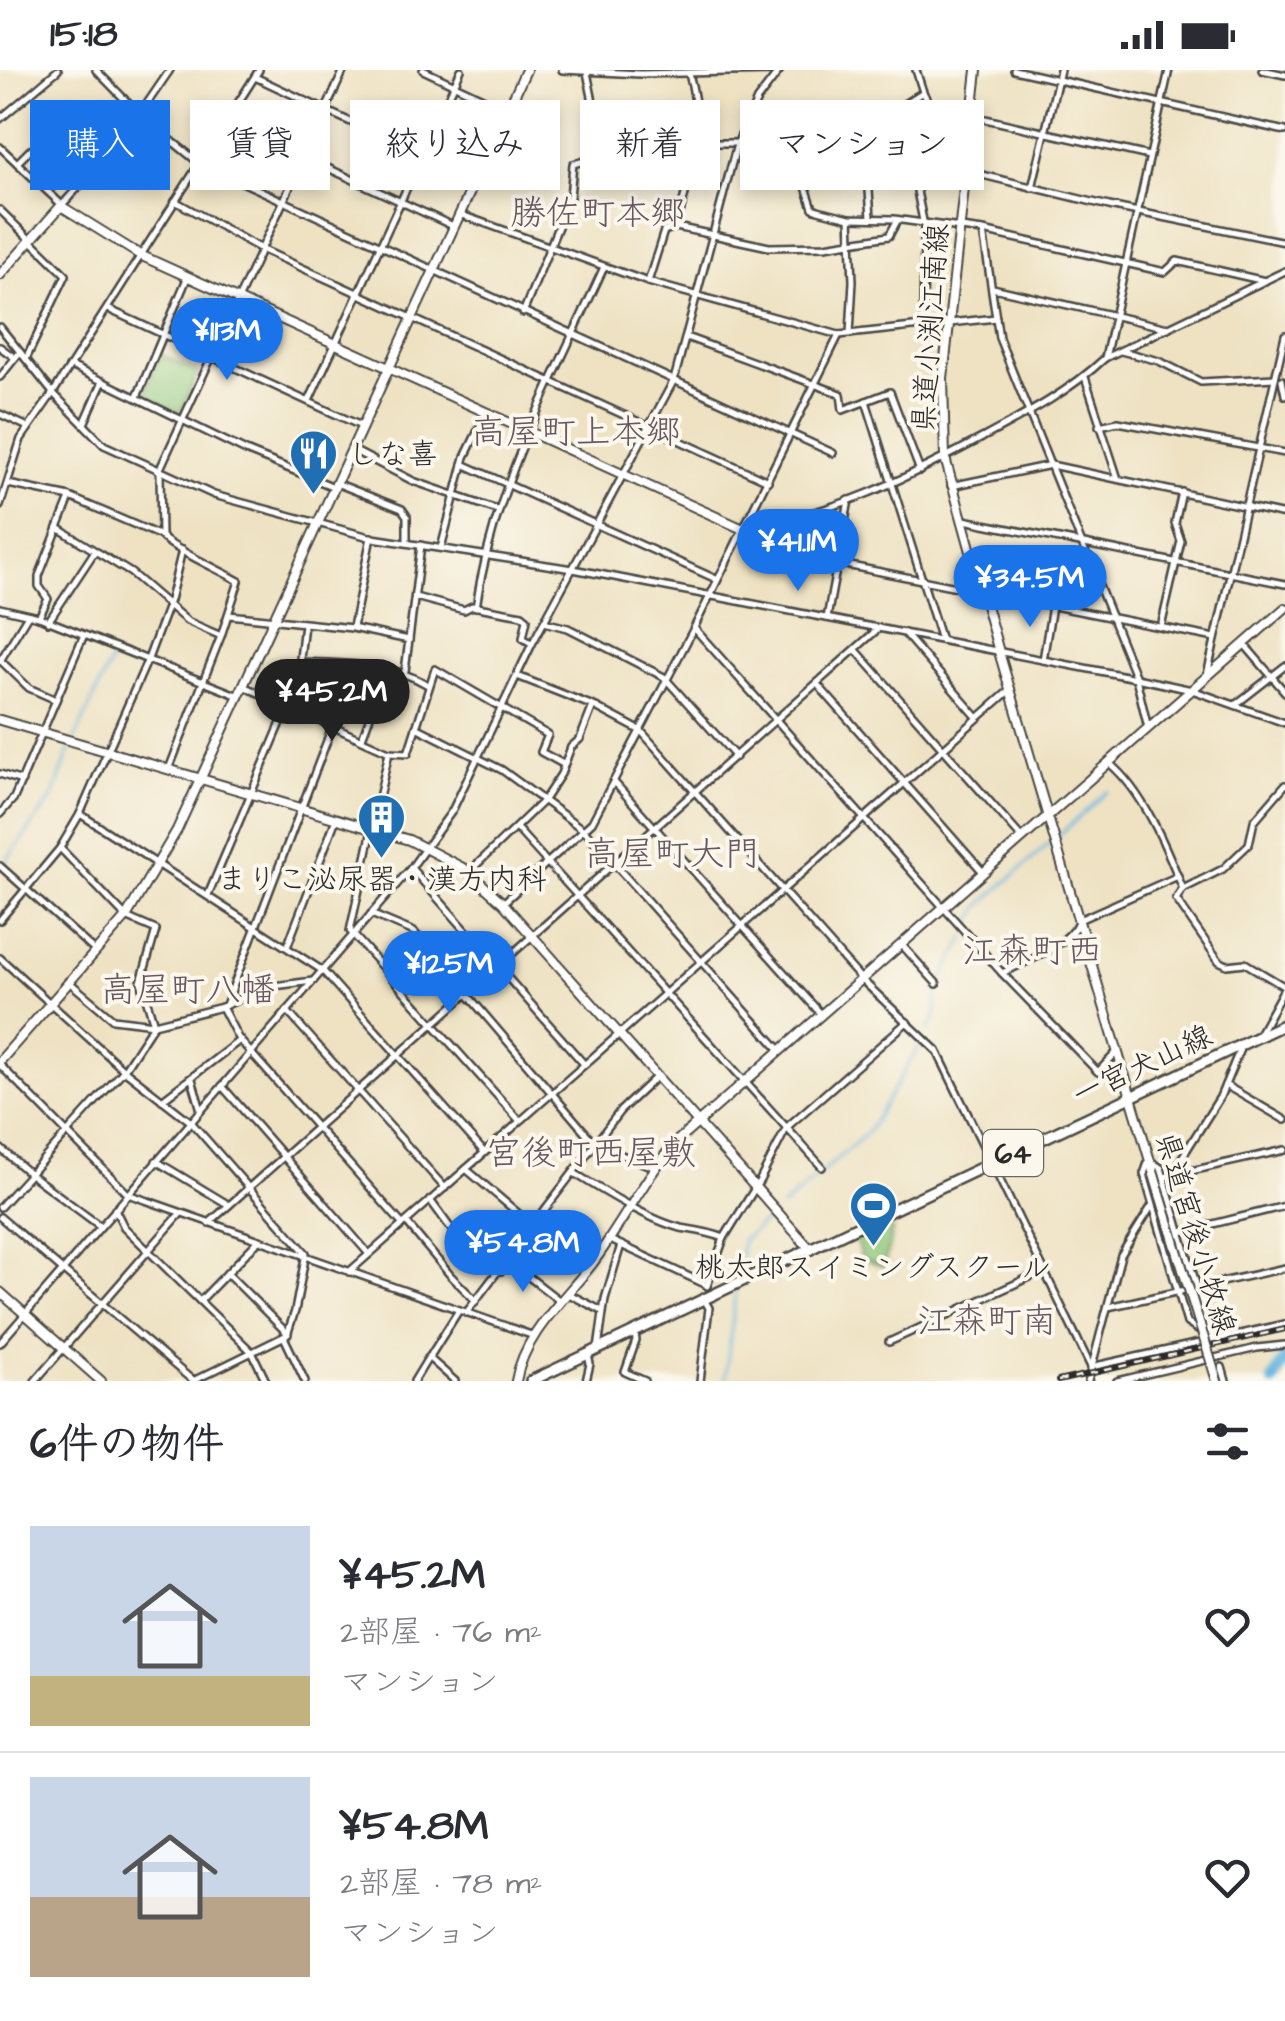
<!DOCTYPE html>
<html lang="ja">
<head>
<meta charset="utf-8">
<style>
	body { margin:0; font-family:"Architects Daughter","Klee One",sans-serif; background:#f7f7f7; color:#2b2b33; height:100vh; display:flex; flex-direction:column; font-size:38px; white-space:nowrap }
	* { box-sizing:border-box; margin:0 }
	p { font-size:32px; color:#7c7c81 }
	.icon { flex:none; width:55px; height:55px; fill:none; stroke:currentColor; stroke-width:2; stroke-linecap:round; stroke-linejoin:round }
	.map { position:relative; height:1311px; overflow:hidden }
	.drawer { display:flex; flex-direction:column; background:#fff; flex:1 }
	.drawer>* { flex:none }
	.hud { position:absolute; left:30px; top:30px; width:1225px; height:90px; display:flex; gap:20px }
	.price { position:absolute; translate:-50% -85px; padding:0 22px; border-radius:35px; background:#1a73e8; color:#fff; font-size:32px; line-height:65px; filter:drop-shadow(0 2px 5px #0008) }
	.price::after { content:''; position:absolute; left:50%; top:60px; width:30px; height:22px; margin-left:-15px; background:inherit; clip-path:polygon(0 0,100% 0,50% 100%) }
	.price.current { background:#222; color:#fff }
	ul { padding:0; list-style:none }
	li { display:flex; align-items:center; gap:30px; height:250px; padding:0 30px }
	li+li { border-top:2px solid #e1e1e2 }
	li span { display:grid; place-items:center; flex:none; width:280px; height:200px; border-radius:0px; color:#555 }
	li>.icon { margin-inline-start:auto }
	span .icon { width:120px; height:120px; fill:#fffc; stroke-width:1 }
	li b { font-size:42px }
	h2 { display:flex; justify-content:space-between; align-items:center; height:120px; padding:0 30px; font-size:42px }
	.pill { padding:0 35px; border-radius:0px; background:#fff; box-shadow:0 5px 15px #0003; font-size:35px; line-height:90px }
	.pill.current { background:#1a73e8; color:#fff }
	.status { display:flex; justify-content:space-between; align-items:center; height:70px; padding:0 50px; background:#fff; direction:ltr }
	.status svg { height:28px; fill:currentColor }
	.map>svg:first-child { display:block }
	.green { fill:#8ec77c; stroke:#5c7954; stroke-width:2.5 }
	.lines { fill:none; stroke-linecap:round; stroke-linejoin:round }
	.stream { stroke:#65b5e0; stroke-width:2.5 }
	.river { stroke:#65b5e0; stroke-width:12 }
	.street-casing { stroke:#484642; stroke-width:10 }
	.secondary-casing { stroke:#484642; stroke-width:12 }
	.primary-casing { stroke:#484642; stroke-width:14 }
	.street { stroke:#fff; stroke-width:5 }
	.secondary { stroke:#fff; stroke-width:8 }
	.primary { stroke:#fff; stroke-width:9 }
	.rail-casing { stroke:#2b2b2b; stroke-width:6 }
	.rail { stroke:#fbf7ec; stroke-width:2.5; stroke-dasharray:8; stroke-linecap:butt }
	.secondary-bridge-casing { stroke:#484642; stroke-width:12; stroke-linecap:butt }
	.secondary-bridge { stroke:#fff; stroke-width:8 }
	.labels { text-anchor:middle; stroke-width:8; stroke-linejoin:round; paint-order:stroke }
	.shield { fill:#fbf7ec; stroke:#696865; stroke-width:2.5 }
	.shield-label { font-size:28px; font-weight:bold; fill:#2b2b2b }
	.street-label { font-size:30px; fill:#2b2b2b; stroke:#fbf7ec }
	.poi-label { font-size:30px; fill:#2b2b2b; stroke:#fbf7ec }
	.quarter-label { font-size:35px; fill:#675761; stroke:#fbf7ec }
</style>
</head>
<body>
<div class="status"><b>15:18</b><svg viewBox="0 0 49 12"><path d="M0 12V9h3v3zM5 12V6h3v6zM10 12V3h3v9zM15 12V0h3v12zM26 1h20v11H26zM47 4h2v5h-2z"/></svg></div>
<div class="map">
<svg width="1285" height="1311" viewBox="0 0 1285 1311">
	<rect width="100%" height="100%" fill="#fbf7ec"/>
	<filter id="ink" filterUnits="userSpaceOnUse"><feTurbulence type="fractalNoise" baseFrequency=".01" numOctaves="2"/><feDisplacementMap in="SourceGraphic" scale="20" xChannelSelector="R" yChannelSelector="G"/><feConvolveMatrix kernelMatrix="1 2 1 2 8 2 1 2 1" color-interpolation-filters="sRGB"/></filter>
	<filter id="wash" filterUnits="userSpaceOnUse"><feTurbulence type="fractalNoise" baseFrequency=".0048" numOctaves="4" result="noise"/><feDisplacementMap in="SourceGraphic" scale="40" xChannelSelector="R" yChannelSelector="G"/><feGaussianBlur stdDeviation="2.25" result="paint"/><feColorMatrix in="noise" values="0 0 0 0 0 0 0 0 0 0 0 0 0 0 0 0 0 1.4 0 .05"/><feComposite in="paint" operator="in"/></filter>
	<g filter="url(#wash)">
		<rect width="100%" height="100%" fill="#eee2c3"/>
		<g class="green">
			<polygon points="160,284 198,302 181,343 143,325"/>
			<polygon points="889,1152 892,1161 884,1197 862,1189 855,1169"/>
		</g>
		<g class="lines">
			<g class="stream">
				<polyline points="75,669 114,584"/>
				<polyline points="1057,767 1108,721"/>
				<polyline points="1,798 53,727 71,676"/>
				<polyline points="968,860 981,835 1051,772"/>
				<polyline points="927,963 936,946 937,920 965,867"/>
				<polyline points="782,1137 867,1063 921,974"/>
				<polyline points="737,1210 742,1171 772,1145"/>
				<polyline points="725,1311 736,1217"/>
			</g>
			<polyline class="river" points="1273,1311 1285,1288"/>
		</g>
	</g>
	<g filter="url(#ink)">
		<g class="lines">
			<defs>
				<g id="street">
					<polyline points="96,0 141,46 198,92 833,383"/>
					<polyline points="423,0 508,40"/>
					<polyline points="562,0 640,4 779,1"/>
					<polyline points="916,0 923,22 959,89 967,91"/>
					<polyline points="1014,0 1285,61"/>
					<polyline points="1262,0 1285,5"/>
					<polyline points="587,2 604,87"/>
					<polyline points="255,7 474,110"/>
					<polyline points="234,39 304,87 453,156"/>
					<polyline points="972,46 1149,86"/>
					<polyline points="0,49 58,0"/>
					<polyline points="942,56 971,51"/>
					<polyline points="865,68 871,147"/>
					<polyline points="803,69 806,117 813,138 818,140 850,148 894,149 983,161 1165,202 1177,191 1265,211"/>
					<polyline points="696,73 772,73 822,65 877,67 875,45 904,34 923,22"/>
					<polyline points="0,77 62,135"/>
					<polyline points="17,93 30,80 46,94 34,107"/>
					<polyline points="97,99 66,70 94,46 122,70"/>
					<polyline points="966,101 1109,136 1285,172"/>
					<polyline points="1032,118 1060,0"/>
					<polyline points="175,131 261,179 768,411"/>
					<polyline points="61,136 122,70 170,0"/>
					<polyline points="0,140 66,205 26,289"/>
					<polyline points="459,144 648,212 839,265 996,248"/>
					<polyline points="676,157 769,177 825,176 889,166 897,151"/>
					<polyline points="983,161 999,268 1136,608 1148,658"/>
					<path d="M648,212L664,161L676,157C691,105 705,57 689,4"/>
					<polyline points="993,218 1168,258"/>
					<polyline points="108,239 361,356"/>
					<polyline points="523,243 570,127 573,94 638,77 695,79"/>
					<polyline points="0,257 53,323 104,375 214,425 373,468 573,499 1136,608 1192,620 1285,653"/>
					<polyline points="923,257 924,156 917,121 917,110 924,96 922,75 950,70"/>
					<polyline points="850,264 853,211 850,148"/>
					<polyline points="686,267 841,324 843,340 890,322 920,401"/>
					<polyline points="0,277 15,288"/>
					<polyline points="1121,281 1159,291 1201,312 1275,308"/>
					<polyline points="1105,288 1169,0"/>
					<polyline points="71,296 248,382 334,417"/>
					<polyline points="0,307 20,282"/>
					<polyline points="1085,307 1118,409"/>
					<polyline points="1282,310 1285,325"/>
					<polyline points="137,327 188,206"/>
					<polyline points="309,331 461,0"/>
					<polyline points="866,331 941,570"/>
					<polyline points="0,344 28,357"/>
					<polyline points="84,354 103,311"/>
					<polyline points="1099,356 1118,352 1285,383"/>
					<polyline points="351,379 413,411 497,440"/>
					<polyline points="463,394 716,509"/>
					<polyline points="159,401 344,0"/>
					<polyline points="160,402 161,466"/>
					<polyline points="336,413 402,439 407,446 407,472"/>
					<path d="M8,414L70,427L161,466C167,476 224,502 239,511L221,566L169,699"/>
					<polyline points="951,416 1051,395 1285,445"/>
					<polyline points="0,436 21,369 53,323 259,0"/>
					<polyline points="964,450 1285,514"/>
					<path d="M745,456C830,447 907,408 982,368C1025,345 1069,322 1105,288L1285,201"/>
					<polyline points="58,458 70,428"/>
					<polyline points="743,459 805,487 1215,568"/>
					<polyline points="441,478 465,387 486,344"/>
					<polyline points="415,527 464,540 472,536 522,545 527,549 523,568 531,573"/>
					<path d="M476,537C494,415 554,308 604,197"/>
					<polyline points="0,538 39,547 239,626"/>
					<polyline points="229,545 352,558 409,570"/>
					<polyline points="39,547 48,529 39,516 39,506 58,458 131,503 187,551 221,566"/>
					<polyline points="827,548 849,430"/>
					<polyline points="48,552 95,481"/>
					<polyline points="544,552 568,558 664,607 736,687"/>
					<polyline points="353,557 371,467"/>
					<polyline points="1161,557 1181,471 1175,453 1182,422"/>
					<polyline points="694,558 1002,903 1098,1002 1116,983"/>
					<polyline points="904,563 977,647"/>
					<polyline points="1244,574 1285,622"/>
					<polyline points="856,580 1022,768"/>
					<polyline points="1043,590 1052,536"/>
					<polyline points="0,591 28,545"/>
					<polyline points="1,591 29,618 56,630"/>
					<path d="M301,592C345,594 390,592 428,615"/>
					<polyline points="405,601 421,475"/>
					<polyline points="1207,605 1285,265"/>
					<polyline points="517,606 596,637 641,661 861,909 937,981 1091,1297"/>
					<polyline points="817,614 983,802"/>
					<polyline points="243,616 389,682 350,861 519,1050"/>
					<polyline points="1235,635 1285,596"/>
					<polyline points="416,657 502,700 585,761 780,980"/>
					<polyline points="362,668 387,601"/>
					<polyline points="389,682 408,683 435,599 548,665 541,682 563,694"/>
					<path d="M1109,693C1144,722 1166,777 1183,819"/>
					<polyline points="0,704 22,711"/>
					<polyline points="614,712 821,944"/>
					<polyline points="0,744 14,728 83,567"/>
					<polyline points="80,744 323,901 484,1082"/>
					<polyline points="517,759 822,1097"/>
					<polyline points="0,796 95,881"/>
					<polyline points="411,798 584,994"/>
					<polyline points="469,802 544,730 561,704 571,677 580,669 593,636"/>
					<polyline points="208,825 289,634 298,606 304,554"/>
					<polyline points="503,833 592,752 694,558 839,265"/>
					<polyline points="371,844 414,862 597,1076 654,1097"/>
					<polyline points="0,850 60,778 80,744 148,589 170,530 182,480"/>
					<polyline points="901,874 937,914"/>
					<polyline points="287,877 336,749"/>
					<polyline points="0,888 124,1000 191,1052 306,1183 295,1241 287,1265 193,1311"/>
					<path d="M1002,903C1027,891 1068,877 1079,850L1178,806"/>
					<polyline points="68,911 113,949 154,954 222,937 266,917 313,911"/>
					<polyline points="1285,917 1245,893 1227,895 1219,891 1176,829 1183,819 1223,799 1249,774 1254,751 1285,715"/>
					<polyline points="226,935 333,655"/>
					<polyline points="222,937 238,968 403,1155"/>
					<polyline points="287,941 445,1118"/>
					<polyline points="1258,966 1285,917"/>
					<polyline points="0,995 128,1124 534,1266"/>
					<polyline points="192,1009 201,1040"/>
					<polyline points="1225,1015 1285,1050"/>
					<polyline points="222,1016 369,1184"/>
					<polyline points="162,1030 240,970"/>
					<polyline points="0,1078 30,1104 100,1156"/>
					<polygon points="1149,1090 1161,1098 1213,1270 1187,1253 1144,1104"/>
					<polyline points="156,1091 229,1135"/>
					<polyline points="466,1099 532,1155 591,1193"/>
					<path d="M574,1103C602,1120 656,1155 687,1159C700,1161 711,1163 724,1168"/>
					<polyline points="1171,1105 1220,1027 1240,979"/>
					<polyline points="1164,1107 1285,1080"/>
					<polyline points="430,1130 449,1156 501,1201"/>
					<polyline points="0,1137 124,1000 154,954 141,912 156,860 126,847 60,778"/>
					<polyline points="115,1139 124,1157 252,1282 266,1311"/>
					<polyline points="0,1147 192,1310"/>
					<polyline points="406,1152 451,1206 476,1231"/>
					<polyline points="209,1153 879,558"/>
					<polyline points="1181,1162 1285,1136"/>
					<polyline points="608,1169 707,1215"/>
					<polyline points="507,1190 560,1231"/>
					<polyline points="349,1202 1011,619"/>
					<polyline points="227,1203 288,1264"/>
					<polyline points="707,1216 724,1168 760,1110 787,1057 907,952"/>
					<polyline points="567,1223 602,1241"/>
					<polyline points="200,1231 259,1170"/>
					<polyline points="1108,1237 1285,1198"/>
					<polyline points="466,1243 620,1041 656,1007"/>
					<polyline points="635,1262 636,1271 625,1302 645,1311"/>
					<polyline points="284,1267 305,1311"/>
					<polyline points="889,1272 1043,1201"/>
					<polyline points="0,1273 411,798 452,741 532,574 674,310 737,74 757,30 780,0"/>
					<polyline points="598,1279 605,1229 621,1175"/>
					<polyline points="1091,1297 1285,1254"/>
					<polyline points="1217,1308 1222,1297 1226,1311"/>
					<polyline points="35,1311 181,1143"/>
					<polyline points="414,1311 428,1288"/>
					<polyline points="455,1311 429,1288 459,1240"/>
					<polyline points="586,1311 590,1294 588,1285"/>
					<polyline points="700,1311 709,1238 705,1231"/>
					<polyline points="1088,1311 1121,1185 1151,1137"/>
					<polyline points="1117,1311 1257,1278 1285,1275"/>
				</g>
				<g id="secondary">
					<polyline points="977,0 943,308 945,388 999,582 1158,1118"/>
					<polyline points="0,205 61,136 140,185 743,459"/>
					<polyline points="0,650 409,770 465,799 503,833 811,1180"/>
					<polyline points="0,991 126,847 177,760 526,0"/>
					<polyline points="0,1222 101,1311"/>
					<path d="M516,1311C524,1264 564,1230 592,1194C622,1154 643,1110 676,1072L1285,538"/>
				</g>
				<polyline id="primary" points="531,1311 1285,954"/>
			</defs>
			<use href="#street" class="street-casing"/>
			<use href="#secondary" class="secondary-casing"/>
			<use href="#primary" class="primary-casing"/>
			<use href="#street" class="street"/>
			<use href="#secondary" class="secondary"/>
			<use href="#primary" class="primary"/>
			<defs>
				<polyline id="rail" points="1058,1311 1285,1259"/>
			</defs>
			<use href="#rail" class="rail-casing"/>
			<use href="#rail" class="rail"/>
			<defs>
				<polyline id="secondary-bridge" points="1158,1118 1217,1311"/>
			</defs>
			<use href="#secondary-bridge" class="secondary-bridge-casing"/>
			<use href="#secondary-bridge" class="secondary-bridge"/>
		</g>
	</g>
	<defs>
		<symbol id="restaurant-pin" viewBox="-11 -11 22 30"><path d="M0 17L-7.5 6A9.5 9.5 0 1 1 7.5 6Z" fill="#1f6fb2" stroke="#fbf7ec"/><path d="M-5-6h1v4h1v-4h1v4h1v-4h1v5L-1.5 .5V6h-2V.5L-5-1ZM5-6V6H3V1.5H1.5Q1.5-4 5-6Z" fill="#fff"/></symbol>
		<symbol id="building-pin" viewBox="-11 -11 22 30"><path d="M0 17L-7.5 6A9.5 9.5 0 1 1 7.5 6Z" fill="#1f6fb2" stroke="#fbf7ec"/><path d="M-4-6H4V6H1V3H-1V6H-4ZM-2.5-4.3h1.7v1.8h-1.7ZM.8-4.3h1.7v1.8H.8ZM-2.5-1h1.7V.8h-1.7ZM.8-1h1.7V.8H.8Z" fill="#fff"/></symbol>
		<symbol id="stadium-pin" viewBox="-11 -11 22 30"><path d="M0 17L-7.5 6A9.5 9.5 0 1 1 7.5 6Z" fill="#1f6fb2" stroke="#fbf7ec"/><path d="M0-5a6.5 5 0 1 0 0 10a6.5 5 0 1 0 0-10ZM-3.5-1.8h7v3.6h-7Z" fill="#fff"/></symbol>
	</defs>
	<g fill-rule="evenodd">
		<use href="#restaurant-pin" x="286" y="356" width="55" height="75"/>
		<use href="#building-pin" x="354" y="720" width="55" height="75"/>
		<use href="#stadium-pin" x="846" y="1108" width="55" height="75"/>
	</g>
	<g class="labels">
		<rect class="shield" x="983" y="1060" width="60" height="46" rx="8"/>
		<g class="shield-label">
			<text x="1013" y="1093">64</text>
		</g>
		<g class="street-label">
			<text transform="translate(930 258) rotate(-86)" y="10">県道小渕江南線</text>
			<text transform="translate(1142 995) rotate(-25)" y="10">一宮犬山線</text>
			<text transform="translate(1196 1163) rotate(73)" y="10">県道宮後小牧線</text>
		</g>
		<g class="poi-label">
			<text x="348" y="394" text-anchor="start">しな喜</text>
			<text x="382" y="819">まりこ泌尿器・漢方内科</text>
			<text x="873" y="1207">桃太郎スイミングスクール</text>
		</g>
		<g class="quarter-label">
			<text x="598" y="154">勝佐町本郷</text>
			<text x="576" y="373">高屋町上本郷</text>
			<text x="672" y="795">高屋町大門</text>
			<text x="1032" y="892">江森町西</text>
			<text x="188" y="931">高屋町八幡</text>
			<text x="591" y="1094">宮後町西屋敷</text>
			<text x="987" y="1262">江森町南</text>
		</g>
	</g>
</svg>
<b class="price" style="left:227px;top:313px">¥113M</b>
<b class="price" style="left:798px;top:524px">¥41.1M</b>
<b class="price" style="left:1030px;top:560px">¥34.5M</b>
<b class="price current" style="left:332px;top:674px">¥45.2M</b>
<b class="price" style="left:449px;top:946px">¥125M</b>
<b class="price" style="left:523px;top:1225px">¥54.8M</b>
<div class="hud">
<a class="pill current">購入</a>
<a class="pill">賃貸</a>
<a class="pill">絞り込み</a>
<a class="pill">新着</a>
<a class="pill">マンション</a>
</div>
</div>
<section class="drawer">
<h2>6件の物件<svg class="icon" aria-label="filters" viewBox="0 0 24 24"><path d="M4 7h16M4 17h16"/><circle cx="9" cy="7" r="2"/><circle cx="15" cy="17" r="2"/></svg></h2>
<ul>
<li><span style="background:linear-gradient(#c9d6e8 75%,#c2b280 0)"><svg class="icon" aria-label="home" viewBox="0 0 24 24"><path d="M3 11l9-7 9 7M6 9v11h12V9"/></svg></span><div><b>¥45.2M</b><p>2部屋 · 76 m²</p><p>マンション</p></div><svg class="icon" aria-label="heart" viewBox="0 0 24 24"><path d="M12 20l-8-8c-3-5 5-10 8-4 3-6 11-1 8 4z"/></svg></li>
<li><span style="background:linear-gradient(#c9d6e8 60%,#b9a48a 0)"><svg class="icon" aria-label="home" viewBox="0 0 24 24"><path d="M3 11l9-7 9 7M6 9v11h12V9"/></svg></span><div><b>¥54.8M</b><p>2部屋 · 78 m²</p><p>マンション</p></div><svg class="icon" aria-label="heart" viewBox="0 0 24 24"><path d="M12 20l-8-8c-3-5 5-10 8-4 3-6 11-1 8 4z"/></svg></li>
</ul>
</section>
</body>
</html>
